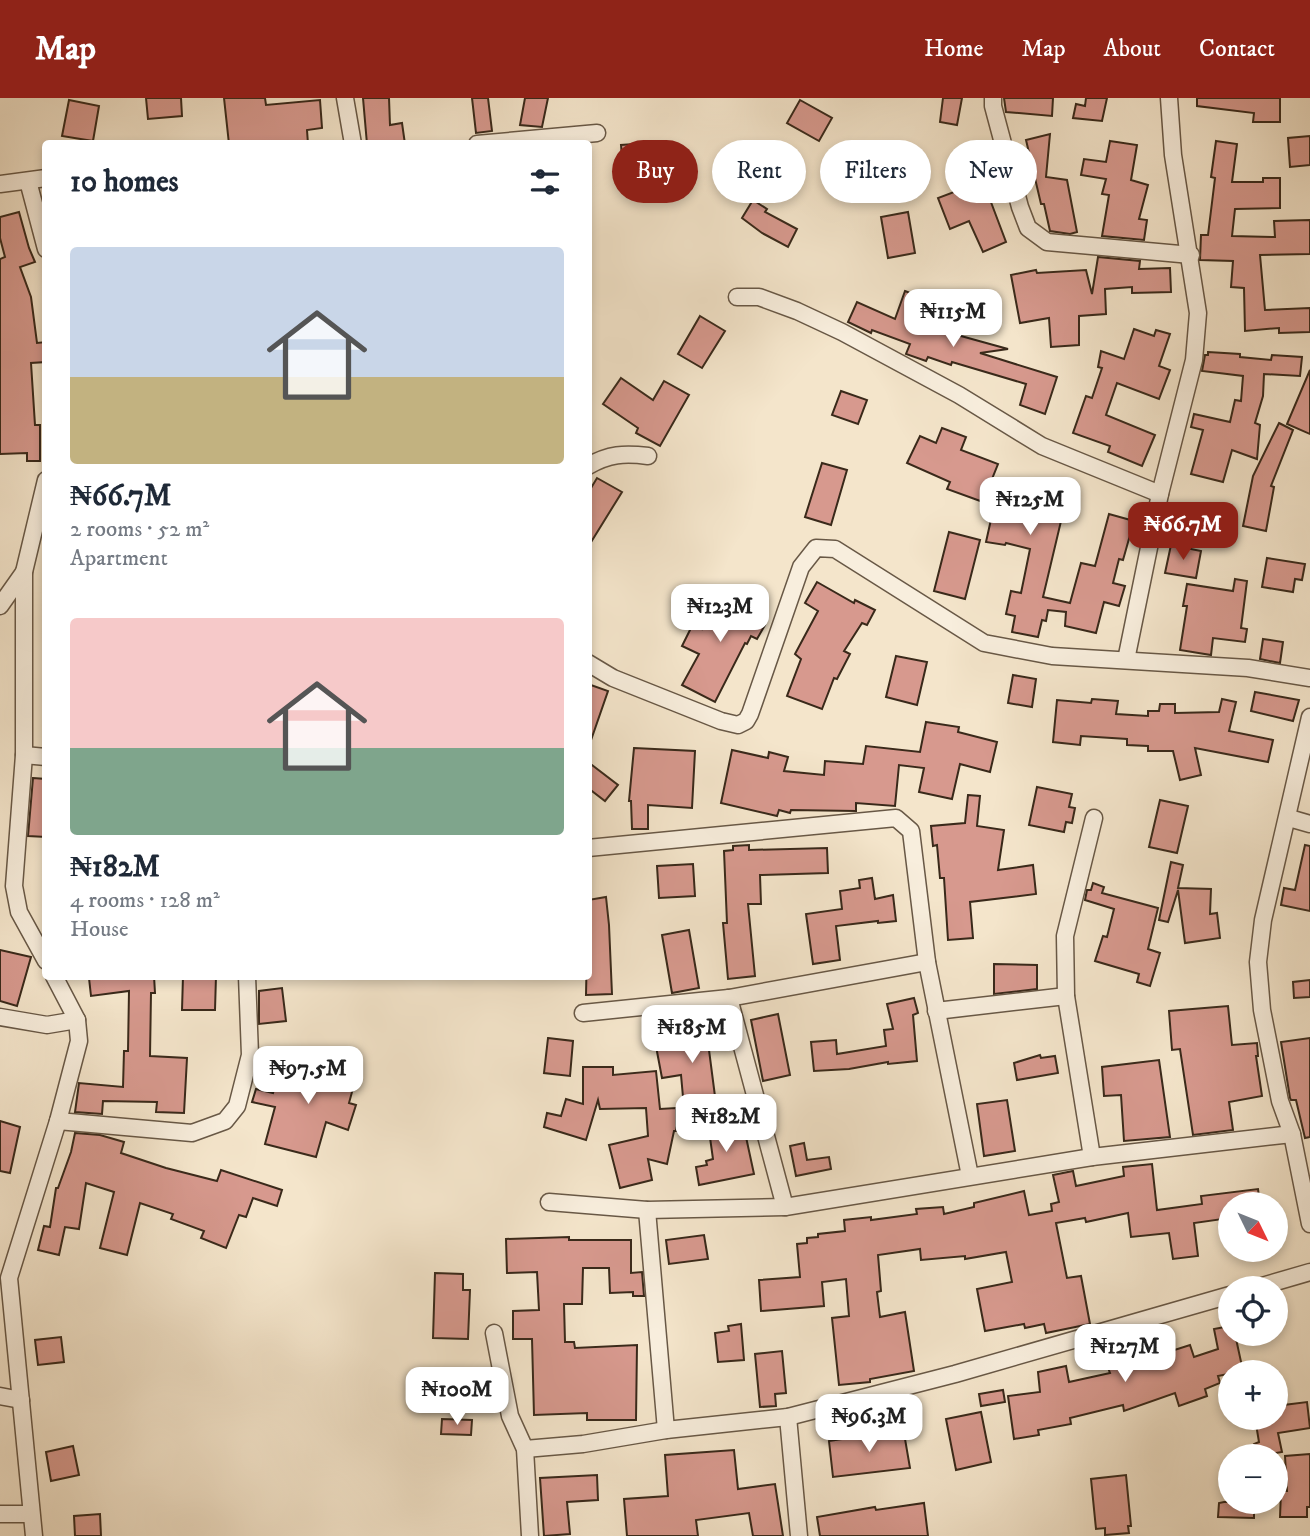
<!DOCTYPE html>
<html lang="en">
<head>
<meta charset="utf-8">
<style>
	body { margin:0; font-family:"IM FELL DW Pica",serif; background:#f2f2f3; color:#1f2937; height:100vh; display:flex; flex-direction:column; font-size:26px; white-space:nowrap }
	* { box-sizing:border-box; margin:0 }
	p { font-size:23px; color:#747a83 }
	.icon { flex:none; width:38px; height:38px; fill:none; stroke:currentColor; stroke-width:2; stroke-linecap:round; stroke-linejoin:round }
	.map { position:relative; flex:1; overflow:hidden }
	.drawer { position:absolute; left:42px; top:42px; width:550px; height:840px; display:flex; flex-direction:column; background:#fff; border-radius:7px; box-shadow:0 4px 10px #0003 }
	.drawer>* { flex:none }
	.hud { position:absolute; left:612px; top:42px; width:592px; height:63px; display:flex; gap:14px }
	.needle { width:46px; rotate:133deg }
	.tools { position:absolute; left:1218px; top:1094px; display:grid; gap:14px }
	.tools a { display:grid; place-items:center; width:70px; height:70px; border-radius:50%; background:#fff; box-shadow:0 4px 10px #0003; font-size:35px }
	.price { position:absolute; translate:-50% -60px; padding:0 16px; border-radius:14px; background:#fff; color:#222; font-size:23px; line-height:46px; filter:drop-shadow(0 2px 4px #0008) }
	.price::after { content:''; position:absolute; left:50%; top:42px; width:21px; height:16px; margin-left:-10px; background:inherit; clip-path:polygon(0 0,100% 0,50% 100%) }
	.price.on { background:#8f2418; color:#fff }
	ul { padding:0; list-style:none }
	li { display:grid; align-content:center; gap:14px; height:371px; padding:0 28px }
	li span { display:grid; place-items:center; height:217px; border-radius:7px; color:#555 }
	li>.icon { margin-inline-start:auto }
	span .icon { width:126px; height:126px; fill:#fffc; stroke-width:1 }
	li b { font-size:30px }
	h2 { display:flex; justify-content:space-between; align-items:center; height:84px; padding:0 28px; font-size:30px }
	.tag { padding:0 24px; border-radius:32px; background:#fff; box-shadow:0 4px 10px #0003; font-size:24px; line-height:63px }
	.tag.on { background:#8f2418; color:#fff }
	header { display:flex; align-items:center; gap:42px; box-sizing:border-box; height:98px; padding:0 35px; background:#8f2418; color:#fff }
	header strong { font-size:33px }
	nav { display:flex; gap:38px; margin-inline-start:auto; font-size:24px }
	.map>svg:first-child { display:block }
	.building { fill:#d7998e; stroke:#39291a; stroke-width:2 }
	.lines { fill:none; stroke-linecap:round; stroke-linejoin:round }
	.street-casing { stroke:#685846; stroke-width:19 }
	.street { stroke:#f8eedd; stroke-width:16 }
</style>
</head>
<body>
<header>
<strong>Map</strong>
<nav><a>Home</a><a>Map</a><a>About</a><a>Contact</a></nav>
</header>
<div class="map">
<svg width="1310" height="1438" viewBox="0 0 1310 1438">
	<rect width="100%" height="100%" fill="#f4e5cb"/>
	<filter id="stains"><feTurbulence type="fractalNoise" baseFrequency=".00286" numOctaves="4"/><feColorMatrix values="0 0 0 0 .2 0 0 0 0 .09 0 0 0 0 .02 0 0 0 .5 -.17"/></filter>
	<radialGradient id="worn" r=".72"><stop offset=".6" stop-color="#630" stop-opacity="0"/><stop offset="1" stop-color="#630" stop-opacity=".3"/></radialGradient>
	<g class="building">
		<polygon points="146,0 181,0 182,18 148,21"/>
		<polygon points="224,0 265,0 266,7 320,2 322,30 307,32 308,46 229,46"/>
		<polygon points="363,0 389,0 390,27 402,25 405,46 367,46"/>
		<polygon points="472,0 488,0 492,33 476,35"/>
		<polygon points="525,0 548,0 542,29 520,27"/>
		<polygon points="943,0 962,0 957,27 940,24"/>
		<polygon points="1004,0 1053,0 1052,18 1006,14"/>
		<polygon points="1086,0 1107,0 1102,23 1073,20 1076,6 1085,8"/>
		<polygon points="1197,0 1280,0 1280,24 1253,24 1254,15 1197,8"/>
		<polygon points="69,2 99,8 93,43 62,38"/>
		<polygon points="800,2 832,20 819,43 787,25"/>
		<polygon points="1050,36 1046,79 1067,82 1077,134 1070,136 1050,133 1044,106 1041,106 1026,42"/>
		<polygon points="1310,38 1310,67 1290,69 1288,40"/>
		<polygon points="1110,43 1137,47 1131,82 1148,87 1139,121 1147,122 1144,142 1102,138 1109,97 1102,96 1106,81 1081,77 1084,61 1106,64"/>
		<polygon points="1216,43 1237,46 1232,84 1263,84 1263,80 1280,80 1280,110 1235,111 1232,138 1275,139 1274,123 1310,122 1310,156 1260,157 1265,212 1310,210 1310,234 1279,235 1279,230 1245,233 1244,190 1231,189 1233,163 1200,162 1201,137 1208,137 1215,80 1211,79"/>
		<polygon points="634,46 637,81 624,82 621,47"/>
		<polygon points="983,83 1006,144 983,154 969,123 950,131 938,100"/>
		<polygon points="753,102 767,111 765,114 797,131 788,149 762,135 742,120"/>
		<polygon points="19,114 29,150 35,164 20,169 31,199 37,245 46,244 46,264 31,265 35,327 40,327 40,363 27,363 27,355 0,356 0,161 5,159 0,140 0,119"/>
		<polygon points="908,114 915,155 888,160 881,119"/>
		<polygon points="1098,159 1140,163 1139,171 1170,170 1171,194 1132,195 1132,189 1105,191 1106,216 1079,218 1079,247 1051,249 1049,220 1020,225 1011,177 1036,172 1037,175 1086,172 1092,196"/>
		<polygon points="905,193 921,199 913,220 961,238 1008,251 980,255 1057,279 1045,316 1020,307 1026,286 952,264 951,267 928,259 926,263 906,256 910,246 872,232 871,235 848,224 857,204 895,221"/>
		<polygon points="700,218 725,233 702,270 678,256"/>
		<polygon points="1134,231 1154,238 1156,232 1170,236 1159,268 1170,272 1159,301 1117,285 1106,317 1155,337 1142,368 1108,354 1110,348 1073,335 1086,298 1092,300 1102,270 1098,269 1101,253 1124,261"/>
		<polygon points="1208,254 1240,256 1240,259 1271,262 1272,257 1302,259 1300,278 1264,276 1263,298 1255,325 1260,327 1257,361 1232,352 1223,384 1191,376 1203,332 1191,329 1194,316 1230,324 1235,302 1241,303 1243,278 1202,273 1205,257 1208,257"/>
		<polygon points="1310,272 1310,336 1287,326"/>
		<polygon points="621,280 653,302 664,283 689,297 660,348 636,335 638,330 603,306"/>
		<polygon points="841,293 867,302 858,326 832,317"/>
		<polygon points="1279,325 1293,332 1271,388 1274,389 1266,433 1243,428 1253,378"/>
		<polygon points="942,330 966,339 961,352 998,366 990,386 1066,402 1043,499 1070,505 1081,465 1095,468 1109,416 1134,423 1123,462 1119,461 1113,485 1125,488 1119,508 1104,504 1096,535 1065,528 1066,514 1048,512 1046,523 1042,522 1038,539 1012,534 1015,518 1006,516 1011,493 1021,495 1030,451 1006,445 1005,447 986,444 994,408 947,391 950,384 907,365 920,338 936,345"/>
		<polygon points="822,365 847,372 831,427 805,419"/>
		<polygon points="597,380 622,394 588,449 588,395"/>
		<polygon points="949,434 980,442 965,501 934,493"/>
		<polygon points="1171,447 1201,453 1196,480 1165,475"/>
		<polygon points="1267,460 1305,466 1302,482 1295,481 1293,494 1262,489"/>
		<polygon points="1235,481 1247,483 1241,530 1247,531 1245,544 1213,540 1211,557 1180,552 1187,508 1183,508 1187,486 1233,493"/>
		<polygon points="817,484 854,505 855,502 875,512 867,527 862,525 844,553 850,556 837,581 834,580 822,611 787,598 801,561 795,556 818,513 805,505"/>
		<polygon points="720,494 763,515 758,524 765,527 757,541 751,538 747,546 745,545 715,604 682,587 699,556 682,548 693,526 702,531"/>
		<polygon points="1263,541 1283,544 1280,565 1260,561"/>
		<polygon points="896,558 927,564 917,607 886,599"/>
		<polygon points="1013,577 1036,581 1032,609 1008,605"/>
		<polygon points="588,586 608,593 590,645 588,645"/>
		<polygon points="1255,594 1299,602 1293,623 1251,613"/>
		<polygon points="1092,601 1118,603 1116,616 1148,618 1148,613 1159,613 1160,606 1175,606 1175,615 1219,614 1222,601 1236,604 1229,633 1273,642 1268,664 1195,650 1201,677 1180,682 1173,653 1148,653 1148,648 1127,647 1127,641 1081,638 1080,647 1053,644 1057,602 1091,605"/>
		<polygon points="926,624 959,629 958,634 997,644 990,674 960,666 952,701 919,694 924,670 899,667 895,708 856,705 856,713 791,712 790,715 779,712 777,718 721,705 732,652 768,660 769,654 788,659 784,673 824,677 825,663 863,666 866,648 920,654"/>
		<polygon points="634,650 695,653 692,710 648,707 648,731 632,731 631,703 629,703"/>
		<polygon points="588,664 618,687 605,703 588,690"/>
		<polygon points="33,680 46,681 46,739 28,738"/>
		<polygon points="1037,689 1072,696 1069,709 1075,710 1072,725 1066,724 1064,734 1029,727"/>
		<polygon points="968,697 980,698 977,728 1004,732 998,772 1033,767 1036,796 970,804 973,840 948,842 944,780 940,780 937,747 933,748 931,728 965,725"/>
		<polygon points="1160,702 1188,708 1177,755 1149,749"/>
		<polygon points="749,747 749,752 827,750 828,775 760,777 761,806 748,806 755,878 728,881 723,825 727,825 724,753 733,752 733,748"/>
		<polygon points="1305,747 1310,748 1310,813 1281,807 1284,790 1295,792"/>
		<polygon points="1171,764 1183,767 1178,790 1211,791 1210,816 1217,815 1220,840 1185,845 1178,792 1168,824 1159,822"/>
		<polygon points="693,766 695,798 659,800 657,768"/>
		<polygon points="872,780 875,801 893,797 896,823 878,825 878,823 836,828 840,862 813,866 806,816 842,811 840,793 860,790 859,782"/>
		<polygon points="1093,785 1104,789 1102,795 1158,810 1148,851 1160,855 1150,888 1137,884 1139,876 1095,863 1103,838 1107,839 1114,811 1085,802 1087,792 1091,792"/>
		<polygon points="606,799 609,827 612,896 586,897 588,802"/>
		<polygon points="689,832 699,890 672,895 662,837"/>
		<polygon points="0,852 31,859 17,908 0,903"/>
		<polygon points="994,866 1037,867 1037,891 994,896"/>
		<polygon points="103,878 154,878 155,895 151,895 150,958 187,960 184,1015 156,1014 157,1004 103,1003 102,1016 75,1014 79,985 123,989 124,953 128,953 129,893 91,898 89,880"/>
		<polygon points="183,878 216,878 215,912 182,912"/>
		<polygon points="1310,882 1310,899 1294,900 1293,884"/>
		<polygon points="282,890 286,923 259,926 259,893"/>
		<polygon points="914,900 918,915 913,917 917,963 888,966 888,964 849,971 814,973 811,944 836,942 837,956 886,948 884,932 893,931 887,906"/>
		<polygon points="1228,908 1232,947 1257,945 1258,958 1256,958 1262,998 1229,1004 1233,1032 1193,1037 1180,951 1172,952 1169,913"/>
		<polygon points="778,916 790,977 763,983 751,922"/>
		<polygon points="714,922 716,938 720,937 722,950 709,952 716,1006 684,1010 681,977 662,980 655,943 671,940 673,950 698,945 695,925"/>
		<polygon points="548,940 573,943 570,978 544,975"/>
		<polygon points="1310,940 1310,1039 1305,1040 1296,1002 1291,1002 1290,1000 1281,944"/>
		<polygon points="315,951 337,957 332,977 355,983 349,1005 356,1007 348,1032 326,1024 316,1059 265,1046 275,1009 252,1004 256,991 273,995 276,985 284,987 287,977 306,983"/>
		<polygon points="1040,957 1041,960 1055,958 1058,975 1017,982 1014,965"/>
		<polygon points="1159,962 1170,1039 1124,1043 1121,997 1104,998 1102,969"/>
		<polygon points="583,969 613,969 613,977 656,973 660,1011 676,1010 676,1033 674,1033 667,1066 648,1061 652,1082 620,1090 609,1047 648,1038 646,1010 600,1011 598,1002 586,1042 544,1029 547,1015 561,1018 566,1001 583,1006"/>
		<polygon points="1007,1002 1015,1053 984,1058 977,1006"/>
		<polygon points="737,1021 740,1040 746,1039 754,1076 699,1087 696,1069 707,1067 706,1063 713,1061 708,1025"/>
		<polygon points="0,1023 20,1029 10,1075 0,1073"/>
		<polygon points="75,1035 100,1037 124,1044 121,1055 166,1070 217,1083 221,1072 282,1092 277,1108 253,1100 246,1119 239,1117 226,1150 201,1140 204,1133 171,1121 173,1116 140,1105 127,1157 100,1150 114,1094 86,1085 79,1131 65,1129 59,1157 38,1152 44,1128 50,1129 56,1090 58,1090 71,1054"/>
		<polygon points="804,1045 807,1062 829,1059 831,1071 796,1078 790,1048"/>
		<polygon points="1152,1066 1157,1112 1202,1106 1201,1098 1258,1091 1260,1106 1230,1106 1230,1120 1194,1125 1198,1158 1173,1161 1169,1135 1131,1139 1128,1115 1086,1124 1085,1120 1056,1125 1067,1180 1081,1178 1090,1226 1046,1235 1044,1226 1025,1230 1024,1226 985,1233 977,1191 1012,1184 1006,1154 965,1161 965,1158 921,1162 920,1151 878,1157 881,1193 877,1194 880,1219 905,1214 914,1273 870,1281 870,1284 839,1287 832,1220 849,1218 846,1181 822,1184 824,1208 761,1213 759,1182 800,1179 797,1146 807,1145 807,1140 818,1139 818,1136 845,1133 844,1122 871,1119 871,1122 917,1116 916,1111 943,1109 944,1116 974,1109 974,1105 1024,1093 1029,1117 1052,1113 1051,1106 1059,1104 1053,1077 1073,1073 1076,1088 1124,1078 1123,1069"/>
		<polygon points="704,1137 708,1161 669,1166 666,1142"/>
		<polygon points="569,1139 569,1142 631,1142 631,1175 642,1174 644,1198 633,1198 633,1194 610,1195 609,1170 583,1170 582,1206 564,1206 565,1244 574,1244 575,1250 637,1247 636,1322 587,1322 587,1315 534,1317 532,1241 513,1241 513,1213 539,1212 537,1174 507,1175 506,1141"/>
		<polygon points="435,1175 463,1176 463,1192 470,1192 468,1241 433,1240"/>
		<polygon points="741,1226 744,1262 718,1264 715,1235 729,1233 728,1228"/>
		<polygon points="1230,1228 1230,1236 1235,1236 1243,1273 1218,1278 1220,1285 1205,1291 1207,1298 1179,1308 1175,1295 1124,1313 1123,1307 1070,1320 1071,1326 1038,1332 1039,1337 1014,1341 1008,1298 1040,1294 1038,1274 1066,1268 1069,1284 1110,1275 1104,1259 1157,1241 1162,1256 1190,1247 1194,1259 1218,1251 1214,1231"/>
		<polygon points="61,1239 64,1264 38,1267 35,1242"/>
		<polygon points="782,1253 786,1295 775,1296 776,1308 760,1309 755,1256"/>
		<polygon points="1003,1292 1005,1304 981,1308 979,1296"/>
		<polygon points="1307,1304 1310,1330 1278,1335 1282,1354 1257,1358 1254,1346 1259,1344 1255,1320 1276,1320 1276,1308"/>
		<polygon points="981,1314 991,1364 956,1372 946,1321"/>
		<polygon points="442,1321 472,1322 471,1337 441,1336"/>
		<polygon points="894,1333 895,1336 904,1335 910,1370 833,1379 829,1343"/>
		<polygon points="73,1348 79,1377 51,1383 46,1354"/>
		<polygon points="734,1352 738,1391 775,1386 783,1438 753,1438 749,1415 696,1422 698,1438 627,1438 624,1401 668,1398 665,1357"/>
		<polygon points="1310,1356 1310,1409 1307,1409 1307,1419 1280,1419 1281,1393 1287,1393 1285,1358"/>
		<polygon points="597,1377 598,1402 567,1404 570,1436 544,1438 540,1380"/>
		<polygon points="1126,1377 1131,1428 1128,1428 1129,1435 1105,1437 1105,1430 1096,1431 1091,1381"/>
		<polygon points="1224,1404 1254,1404 1254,1420 1218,1419 1219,1405"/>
		<polygon points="924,1405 928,1438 820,1438 817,1419 875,1409 876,1412"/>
		<polygon points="100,1416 101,1438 75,1438 74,1418"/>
	</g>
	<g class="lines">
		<defs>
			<g id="street">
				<polyline points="345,0 353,46"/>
				<polyline points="993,0 993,8 1020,109 1028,130 1047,144 1191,157"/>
				<polyline points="477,46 597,35"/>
				<polyline points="28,83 46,151"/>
				<polyline points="0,86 46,80"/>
				<polyline points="737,199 759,199 797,213 842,234 959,297 1042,348 1160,396"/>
				<path d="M588,368C609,356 624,355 648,358"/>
				<polyline points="46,382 24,474 24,657 14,788 19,814 46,863"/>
				<polyline points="0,508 24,474"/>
				<polyline points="1126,562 1160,396 1194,262 1198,215 1173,57 1169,0"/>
				<polyline points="588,565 613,580 721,623 738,627 746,623 750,616 801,469 816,450 835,451 984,545 1052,558 1248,570 1310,580"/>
				<polyline points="1310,619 1263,822 1258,864 1262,912 1280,1003 1292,1036 1310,1126"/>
				<polyline points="24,657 46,659"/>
				<polyline points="1289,720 1310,726"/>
				<polyline points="588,750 896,720 911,733 927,864 970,1078"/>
				<polyline points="729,900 785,1109"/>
				<polyline points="936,913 1066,898"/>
				<polyline points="583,915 729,900 927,864"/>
				<polyline points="0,919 47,927 77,922"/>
				<polyline points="58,1023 192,1035 225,1023 237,1008 250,957 247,878"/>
				<polyline points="1092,1059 1066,898 1065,838 1094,720"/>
				<polyline points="549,1104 647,1112 785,1109 1092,1059 1292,1036"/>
				<polyline points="647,1112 666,1332"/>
				<polyline points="1255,1190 1310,1174"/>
				<polyline points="494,1235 510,1318 525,1351 530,1438"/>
				<polyline points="0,1298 21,1302"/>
				<polyline points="788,1319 799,1438"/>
				<polyline points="525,1351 583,1346 666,1332 788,1319 955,1276 1230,1197"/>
				<polyline points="0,1416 31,1416"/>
				<polyline points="34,1438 9,1180 58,1023 79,943 77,922 54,878"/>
			</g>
		</defs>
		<use href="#street" class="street-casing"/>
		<use href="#street" class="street"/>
	</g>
	<rect width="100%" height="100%" filter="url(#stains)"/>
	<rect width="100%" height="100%" fill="url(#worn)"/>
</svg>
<div class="tools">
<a><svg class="needle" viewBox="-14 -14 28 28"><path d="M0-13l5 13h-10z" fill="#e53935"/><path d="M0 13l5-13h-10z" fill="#747a83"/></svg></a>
<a><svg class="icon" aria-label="locate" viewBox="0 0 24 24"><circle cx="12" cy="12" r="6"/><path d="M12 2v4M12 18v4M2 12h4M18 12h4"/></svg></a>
<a>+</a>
<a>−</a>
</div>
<b class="price" style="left:953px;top:251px">₦115M</b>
<b class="price" style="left:1030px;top:439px">₦125M</b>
<b class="price on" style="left:1183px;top:464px">₦66.7M</b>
<b class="price" style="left:720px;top:546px">₦123M</b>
<b class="price" style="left:692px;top:967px">₦185M</b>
<b class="price" style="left:308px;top:1008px">₦97.5M</b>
<b class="price" style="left:726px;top:1056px">₦182M</b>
<b class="price" style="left:1125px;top:1286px">₦127M</b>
<b class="price" style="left:457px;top:1329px">₦100M</b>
<b class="price" style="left:869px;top:1356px">₦96.3M</b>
<div class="hud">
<a class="tag on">Buy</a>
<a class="tag">Rent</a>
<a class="tag">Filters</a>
<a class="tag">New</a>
</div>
<section class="drawer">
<h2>10 homes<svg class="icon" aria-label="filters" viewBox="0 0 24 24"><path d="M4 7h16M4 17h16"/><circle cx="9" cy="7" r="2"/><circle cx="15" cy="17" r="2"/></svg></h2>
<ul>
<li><span style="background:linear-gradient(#c9d6e8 60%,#c2b280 0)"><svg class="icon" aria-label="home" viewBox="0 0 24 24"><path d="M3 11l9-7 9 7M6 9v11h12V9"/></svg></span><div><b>₦66.7M</b><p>2 rooms · 52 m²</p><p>Apartment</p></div></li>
<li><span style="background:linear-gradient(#f6c9c9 60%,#7fa58c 0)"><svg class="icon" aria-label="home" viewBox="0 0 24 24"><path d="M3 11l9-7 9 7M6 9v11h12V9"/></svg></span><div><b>₦182M</b><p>4 rooms · 128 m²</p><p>House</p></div></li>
</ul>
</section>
</div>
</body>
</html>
